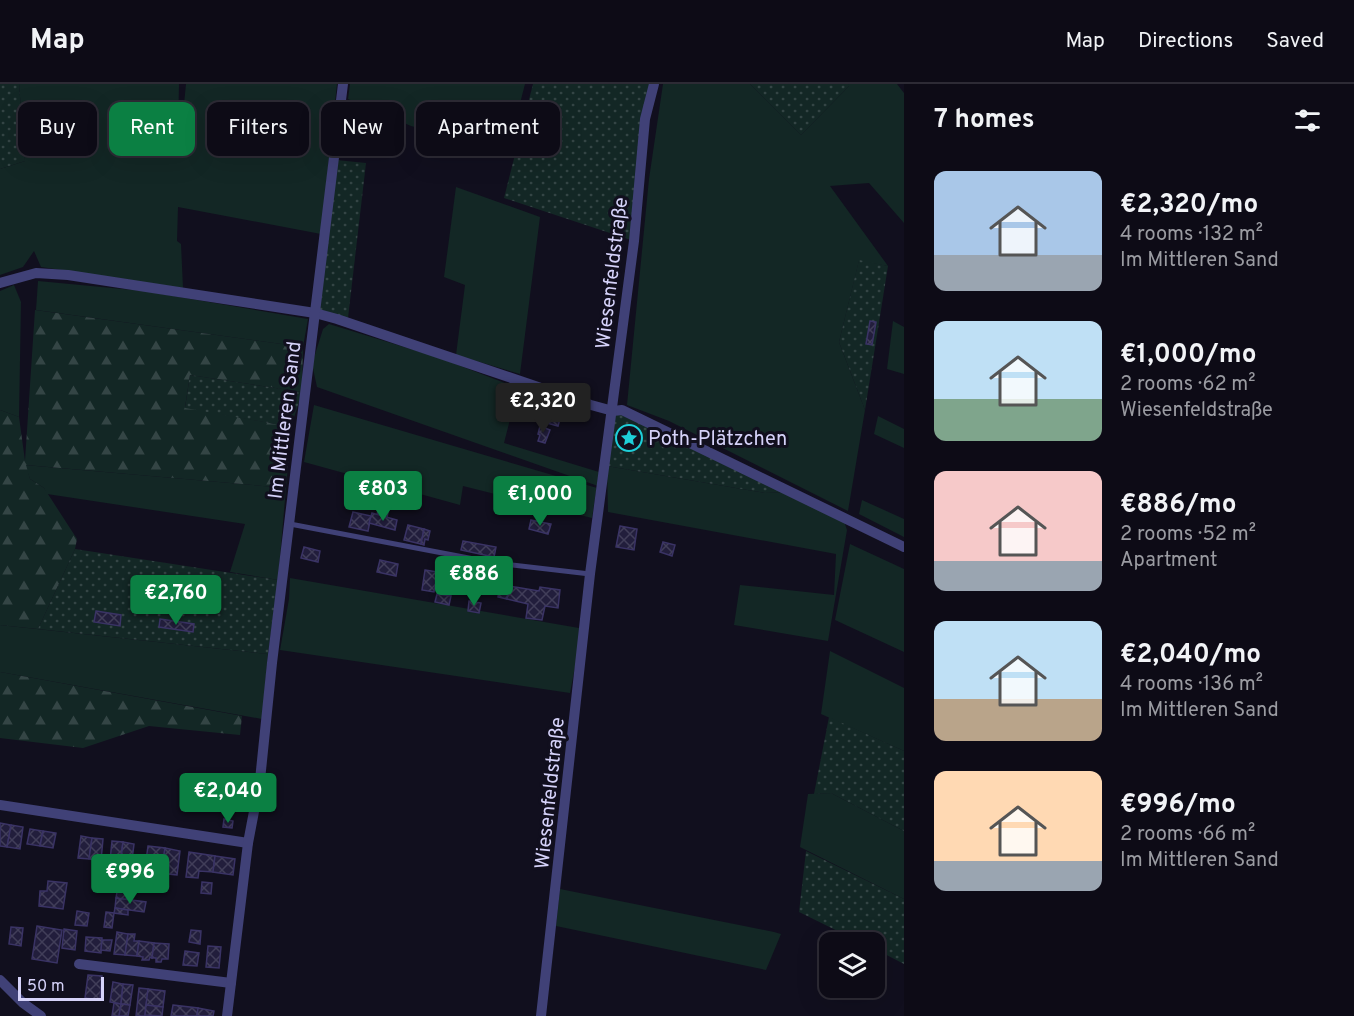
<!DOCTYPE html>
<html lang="en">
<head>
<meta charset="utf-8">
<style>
	body { margin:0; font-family:Overpass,sans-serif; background:#1b1923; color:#f1f3f6; height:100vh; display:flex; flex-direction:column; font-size:22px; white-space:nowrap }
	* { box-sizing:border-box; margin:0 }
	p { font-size:20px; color:#9a9ba1 }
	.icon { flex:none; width:33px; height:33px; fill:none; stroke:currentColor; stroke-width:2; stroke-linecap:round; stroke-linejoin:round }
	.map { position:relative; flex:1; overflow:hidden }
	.side { display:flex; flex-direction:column; background:#0d0b16; width:450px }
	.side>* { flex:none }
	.top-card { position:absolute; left:18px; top:18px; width:570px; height:54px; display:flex; gap:12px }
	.fabs { position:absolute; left:819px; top:848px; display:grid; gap:12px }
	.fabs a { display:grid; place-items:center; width:66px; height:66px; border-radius:12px; background:#0d0b16; box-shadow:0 6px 24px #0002,0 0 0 2px #2d2b35; font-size:30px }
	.scale { position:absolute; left:18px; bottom:15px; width:86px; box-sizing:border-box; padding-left:6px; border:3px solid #d5d2f9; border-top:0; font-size:16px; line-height:21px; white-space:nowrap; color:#d5d2f9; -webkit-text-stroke:4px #110f1e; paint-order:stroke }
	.price { position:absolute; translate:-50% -51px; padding:0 14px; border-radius:6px; background:#0b8043; color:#fff; font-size:20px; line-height:39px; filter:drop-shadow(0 2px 3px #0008) }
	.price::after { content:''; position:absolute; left:50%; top:36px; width:18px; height:14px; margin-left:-9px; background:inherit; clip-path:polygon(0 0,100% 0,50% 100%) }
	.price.current { background:#222; color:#fff }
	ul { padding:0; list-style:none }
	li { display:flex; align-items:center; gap:18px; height:150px; padding:0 30px }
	li span { display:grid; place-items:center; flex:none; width:168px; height:120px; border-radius:12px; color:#555 }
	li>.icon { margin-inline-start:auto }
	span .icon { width:72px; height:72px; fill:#fffc; stroke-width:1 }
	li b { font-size:26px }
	h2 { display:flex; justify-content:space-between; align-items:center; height:72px; padding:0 30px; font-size:26px }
	.tag { padding:0 21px; border-radius:12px; background:#0d0b16; box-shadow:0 6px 24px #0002,0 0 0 2px #2d2b35; font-size:21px; line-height:54px }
	.tag.current { background:#0b8043; color:#fff }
	header { display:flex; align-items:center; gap:36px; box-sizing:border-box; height:84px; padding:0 30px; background:#0d0b16; border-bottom:2px solid #2d2b35 }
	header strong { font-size:28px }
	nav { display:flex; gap:33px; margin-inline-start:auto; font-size:21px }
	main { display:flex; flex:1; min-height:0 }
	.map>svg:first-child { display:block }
	.grass { fill:#132725 }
	.forest { fill:url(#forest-firs) }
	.park { fill:url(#park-dots) }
	.building { fill:url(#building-cross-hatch); stroke:#3a3365; stroke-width:1.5 }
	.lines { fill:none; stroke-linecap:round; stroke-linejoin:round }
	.lane { stroke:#404177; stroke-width:5 }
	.street { stroke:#404177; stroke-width:10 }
	.labels { text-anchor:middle; stroke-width:6; stroke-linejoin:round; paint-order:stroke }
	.street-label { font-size:20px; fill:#d5d2f9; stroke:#110f1e }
	.poi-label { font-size:20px; fill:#d5d2f9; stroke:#110f1e; text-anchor:start }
</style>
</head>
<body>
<header>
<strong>Map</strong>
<nav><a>Map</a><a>Directions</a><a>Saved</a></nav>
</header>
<main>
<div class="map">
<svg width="904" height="932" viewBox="0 0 904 932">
	<defs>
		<pattern id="forest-firs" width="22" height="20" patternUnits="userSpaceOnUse" patternTransform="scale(1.5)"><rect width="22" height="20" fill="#132725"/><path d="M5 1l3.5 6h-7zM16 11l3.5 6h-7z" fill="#344545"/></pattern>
		<pattern id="park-dots" width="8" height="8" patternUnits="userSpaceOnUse" patternTransform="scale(1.5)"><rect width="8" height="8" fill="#132725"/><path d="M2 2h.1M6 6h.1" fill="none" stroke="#344545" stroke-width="1.8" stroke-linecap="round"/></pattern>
		<pattern id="building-cross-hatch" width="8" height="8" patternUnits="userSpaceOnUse" patternTransform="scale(1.5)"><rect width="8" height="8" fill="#221e3c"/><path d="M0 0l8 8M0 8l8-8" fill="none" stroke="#413e59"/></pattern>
	</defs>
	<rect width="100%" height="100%" fill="#110f1e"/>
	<g class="grass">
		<polygon points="19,0 179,0 178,47 185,47 182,40 186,0 337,0 321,150 178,123 177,157 181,160 183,204 41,183 34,167 23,183 0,191 0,85 25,77"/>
		<polygon points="350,0 525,0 506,74 488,63 411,42 348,15"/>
		<polygon points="663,0 750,0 801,51 849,2 848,0 897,0 904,9 904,139 869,99 830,102 888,182 859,177 839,258 865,326 848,427 669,337 627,321 649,95"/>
		<polygon points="456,103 540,133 520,290 456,271 465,201 444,193"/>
		<polygon points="38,197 144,207 308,235 303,263 36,226"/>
		<polygon points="14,201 21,218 19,333 0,326 0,207"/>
		<polygon points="893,237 904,243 904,290 887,285"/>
		<polygon points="329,240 440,274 518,304 504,359 599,388 592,434 463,402 460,421 304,378 314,321 597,404 598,402 317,303 312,280 323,245"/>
		<polygon points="878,332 904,345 904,364 874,350"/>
		<polygon points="25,381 286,404 278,496 230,488 245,440 47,410 44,404 30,395"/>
		<polygon points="607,382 765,409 786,408 844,437 847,446 828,557 734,541 740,501 834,511 836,470 608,428"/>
		<polygon points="862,416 904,435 904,453 859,430"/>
		<polygon points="850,460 904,485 904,568 835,536"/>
		<polygon points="290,494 579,544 578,567 570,609 280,566 289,515"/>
		<polygon points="0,541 268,570 262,635 0,588"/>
		<polygon points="830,567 904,604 904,667 821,630"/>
		<polygon points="831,709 904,747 904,815 800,763 808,710"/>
		<polygon points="560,805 774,848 781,850 766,886 556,842"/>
	</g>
	<g class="forest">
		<polygon points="35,226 303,263 302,308 190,291 185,323 291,343 286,404 26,381 30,395 44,404 77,455 75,465 38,545 0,541 0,326 19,333 25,377"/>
		<polygon points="0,588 242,632 240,651 149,642 83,664 0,654"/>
	</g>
	<g class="park">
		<polygon points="0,0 19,0 25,77 0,85"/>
		<polygon points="533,0 654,0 634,157 504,114"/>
		<polygon points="750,0 848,0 850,1 801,51"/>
		<polygon points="336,76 366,79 348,234 319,226"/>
		<polygon points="859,176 888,182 865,326 839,258"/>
		<polygon points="190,291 302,308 291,343 185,324"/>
		<polygon points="620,329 786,408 765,409 607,382 615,332"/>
		<polygon points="75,465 278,496 268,570 38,545"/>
		<polygon points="829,633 904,667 904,747 831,709 814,710"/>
		<polygon points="806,767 904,815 904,880 875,865 874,858 860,858 799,828"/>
	</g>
	<g class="building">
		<polygon points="870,237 876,238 872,261 866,260"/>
		<polygon points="542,319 564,324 564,326 569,328 566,337 560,335 558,342 543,338 544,335 538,333 538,331 534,330 536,323 540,325"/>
		<polygon points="540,342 550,346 545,359 538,357 540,351 538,350"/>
		<polygon points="353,402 366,406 363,419 349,415"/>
		<polygon points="379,421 389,424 387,433 377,431"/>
		<polygon points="353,428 371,432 368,447 349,443"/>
		<polygon points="372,429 397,436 395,446 369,439"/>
		<polygon points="531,436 551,440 548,450 529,445"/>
		<polygon points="408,441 424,445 421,460 404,456"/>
		<polygon points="620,442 637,445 634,466 616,463"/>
		<polygon points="424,445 430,447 428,456 425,455 424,461 421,460"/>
		<polygon points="463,457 496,463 494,473 461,466"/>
		<polygon points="663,458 675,461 672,472 660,468"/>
		<polygon points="304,463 320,467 318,478 301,474"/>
		<polygon points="380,476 398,480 396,492 377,488"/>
		<polygon points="425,486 438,488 434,508 422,506"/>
		<polygon points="459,491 478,494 476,511 457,507"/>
		<polygon points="500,501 509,502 507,515 498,513"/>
		<polygon points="509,502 539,507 540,503 560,506 558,524 545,522 542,536 526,534 528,520 507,515"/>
		<polygon points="437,510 451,512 449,521 435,518"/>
		<polygon points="469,517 481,519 479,529 468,527"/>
		<polygon points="96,527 121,531 120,542 94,538"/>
		<polygon points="160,535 194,540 193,548 159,543"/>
		<polygon points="224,735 233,737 232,744 223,743"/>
		<polygon points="0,739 11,741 7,763 0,762"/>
		<polygon points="11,741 23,743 20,765 7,763"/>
		<polygon points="30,745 43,747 40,762 27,760"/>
		<polygon points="43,747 56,749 53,764 40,762"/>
		<polygon points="81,752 92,754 89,775 78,774"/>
		<polygon points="92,754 103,755 101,777 89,775"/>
		<polygon points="112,757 123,758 120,778 110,777"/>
		<polygon points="123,758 134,760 131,784 120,783"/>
		<polygon points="148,762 165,764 163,779 146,777"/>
		<polygon points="165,764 180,767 177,791 168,790 169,780 163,779"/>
		<polygon points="189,768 215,772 213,788 199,787 198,794 186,793"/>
		<polygon points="215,772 235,775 233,791 213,788"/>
		<polygon points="153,788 161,788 159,806 151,805"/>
		<polygon points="48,797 67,799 63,825 39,822 40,807 47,807"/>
		<polygon points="202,798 212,799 211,810 201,809"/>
		<polygon points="118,802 128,804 126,816 116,814"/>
		<polygon points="116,814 146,818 144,828 115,824"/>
		<polygon points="115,824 128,826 128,831 114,829"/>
		<polygon points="77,827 89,829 87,842 75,841"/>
		<polygon points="106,828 114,829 112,844 104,843"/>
		<polygon points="37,842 62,846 57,879 32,875"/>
		<polygon points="11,843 23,844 21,862 9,860"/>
		<polygon points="64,845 77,847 75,866 62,864"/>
		<polygon points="191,846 201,847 200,860 189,858"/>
		<polygon points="117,848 128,850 125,871 114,870"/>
		<polygon points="128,850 135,850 134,857 139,857 137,872 125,871"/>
		<polygon points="86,853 102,854 101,869 85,867"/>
		<polygon points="102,856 112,856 110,867 101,866"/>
		<polygon points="139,857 154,859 152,874 150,873 149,876 142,876 143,873 137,872"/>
		<polygon points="154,859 169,860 168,875 162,875 161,878 156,878 156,874 152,874"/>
		<polygon points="208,862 221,863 219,884 206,883"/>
		<polygon points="185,867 199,869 197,882 183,881"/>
		<polygon points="88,891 102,892 100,916 85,914"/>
		<polygon points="113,898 123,900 121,920 110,918"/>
		<polygon points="123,900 133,901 130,921 121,920"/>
		<polygon points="139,904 148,905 145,932 136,932"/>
		<polygon points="148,905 165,907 163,923 146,921"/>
		<polygon points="114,919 121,920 119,932 112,932"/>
		<polygon points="121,920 130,921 128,932 119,932"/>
		<polygon points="146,921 163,923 162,932 145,931"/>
		<polygon points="173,921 198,924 197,932 171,932"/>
		<polygon points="198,924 214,927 213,932 197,932"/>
	</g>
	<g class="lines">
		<polyline class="lane" points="290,440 495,479 590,490"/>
		<g class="street">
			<polyline points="0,199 36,189 68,191 315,229 337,235 591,321 613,327 622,326 904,463"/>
			<polyline points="0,721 248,759"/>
			<polyline points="79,880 231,899"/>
			<polyline points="0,896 23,919 41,932"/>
			<polyline points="227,932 248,759 260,696 272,579 343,0"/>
			<polyline points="541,932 590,490 634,157 645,35 654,0"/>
		</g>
	</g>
	<defs>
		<symbol id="sight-ring" viewBox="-11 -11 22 22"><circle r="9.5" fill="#110f1e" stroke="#1ecfd9" stroke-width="1.5"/><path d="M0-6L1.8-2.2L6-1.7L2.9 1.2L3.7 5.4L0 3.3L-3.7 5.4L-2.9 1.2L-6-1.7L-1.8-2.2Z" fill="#1ecfd9"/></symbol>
	</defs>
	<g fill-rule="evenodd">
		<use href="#sight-ring" x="614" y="339" width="30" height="30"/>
	</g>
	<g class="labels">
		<g class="street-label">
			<text transform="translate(611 189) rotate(-83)" y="7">Wiesenfeldstraße</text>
			<text transform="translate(284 336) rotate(-83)" y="7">Im Mittleren Sand</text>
			<text transform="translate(549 709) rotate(-84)" y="7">Wiesenfeldstraße</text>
		</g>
		<g class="poi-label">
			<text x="648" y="361">Poth-Plätzchen</text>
		</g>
	</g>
</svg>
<div class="fabs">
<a><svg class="icon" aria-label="layers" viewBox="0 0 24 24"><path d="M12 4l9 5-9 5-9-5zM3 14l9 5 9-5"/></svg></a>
</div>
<div class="scale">50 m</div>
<b class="price current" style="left:543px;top:350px">€2,320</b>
<b class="price" style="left:383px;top:438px">€803</b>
<b class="price" style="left:540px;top:443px">€1,000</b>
<b class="price" style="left:474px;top:523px">€886</b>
<b class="price" style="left:176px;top:542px">€2,760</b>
<b class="price" style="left:228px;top:740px">€2,040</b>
<b class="price" style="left:130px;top:821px">€996</b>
<div class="top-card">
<a class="tag">Buy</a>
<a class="tag current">Rent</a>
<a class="tag">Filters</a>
<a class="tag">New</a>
<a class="tag">Apartment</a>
</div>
</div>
<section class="side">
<h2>7 homes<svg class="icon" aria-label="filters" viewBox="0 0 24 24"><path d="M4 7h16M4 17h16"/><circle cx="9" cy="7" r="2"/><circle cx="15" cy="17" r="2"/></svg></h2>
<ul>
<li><span style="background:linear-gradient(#a9c7e8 70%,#9aa5b1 0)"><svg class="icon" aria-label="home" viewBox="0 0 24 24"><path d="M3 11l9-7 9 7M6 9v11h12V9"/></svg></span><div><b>€2,320/mo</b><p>4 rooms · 132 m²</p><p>Im Mittleren Sand</p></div></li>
<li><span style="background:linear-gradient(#bfe0f5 65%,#7fa58c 0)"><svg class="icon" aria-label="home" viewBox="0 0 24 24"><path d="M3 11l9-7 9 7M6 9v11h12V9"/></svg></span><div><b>€1,000/mo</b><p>2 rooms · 62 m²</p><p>Wiesenfeldstraße</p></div></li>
<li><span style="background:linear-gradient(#f6c9c9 75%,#9aa5b1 0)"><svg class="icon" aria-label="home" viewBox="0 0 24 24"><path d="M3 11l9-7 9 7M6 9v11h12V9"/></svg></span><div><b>€886/mo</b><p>2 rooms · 52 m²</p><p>Apartment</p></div></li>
<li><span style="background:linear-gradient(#bfe0f5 65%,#b9a48a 0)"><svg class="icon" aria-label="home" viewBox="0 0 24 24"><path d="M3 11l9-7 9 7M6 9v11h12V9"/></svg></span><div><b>€2,040/mo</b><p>4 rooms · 136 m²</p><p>Im Mittleren Sand</p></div></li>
<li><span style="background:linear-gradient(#ffd9b3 75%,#9aa5b1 0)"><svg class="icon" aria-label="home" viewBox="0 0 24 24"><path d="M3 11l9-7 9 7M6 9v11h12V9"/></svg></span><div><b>€996/mo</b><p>2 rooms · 66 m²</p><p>Im Mittleren Sand</p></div></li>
</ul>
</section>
</main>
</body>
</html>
